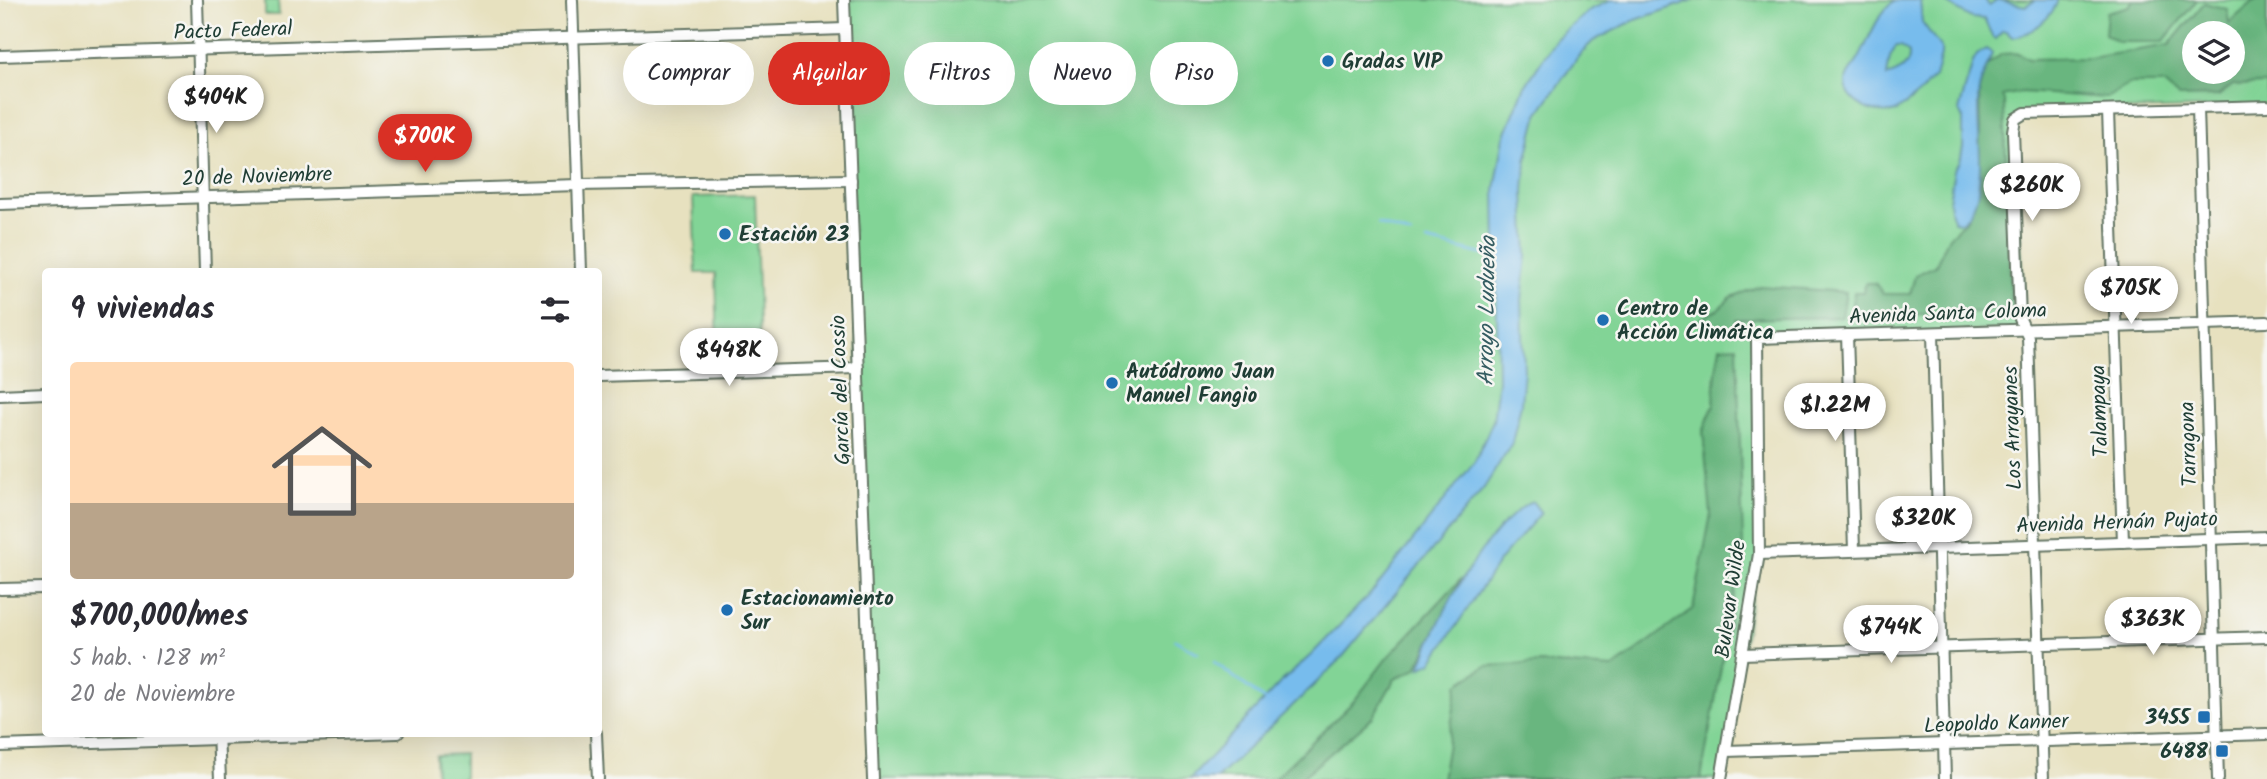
<!DOCTYPE html>
<html lang="es">
<head>
<meta charset="utf-8">
<style>
	body { margin:0; font-family:Kalam,sans-serif; background:#f2f2f3; color:#2b2b33; height:100vh; display:flex; flex-direction:column; font-size:26px; white-space:nowrap }
	* { box-sizing:border-box; margin:0 }
	p { font-size:23px; color:#7c7c81 }
	.icon { flex:none; width:38px; height:38px; fill:none; stroke:currentColor; stroke-width:2; stroke-linecap:round; stroke-linejoin:round }
	.map { position:relative; flex:1; overflow:hidden }
	.drawer { position:absolute; left:42px; top:268px; width:560px; height:469px; display:flex; flex-direction:column; background:#fff; border-radius:7px; box-shadow:0 7px 28px #0002 }
	.drawer>* { flex:none }
	.guide { position:absolute; left:623px; top:42px; width:665px; height:63px; display:flex; gap:14px }
	.buttons { position:absolute; left:2182px; top:21px; display:grid; gap:14px }
	.buttons a { display:grid; place-items:center; width:63px; height:63px; border-radius:50%; background:#fff; box-shadow:0 7px 28px #0002; font-size:35px }
	.price { position:absolute; translate:-50% -60px; padding:0 16px; border-radius:24px; background:#fff; color:#222; font-size:23px; line-height:46px; filter:drop-shadow(0 2px 4px #0008) }
	.price::after { content:''; position:absolute; left:50%; top:42px; width:21px; height:16px; margin-left:-10px; background:inherit; clip-path:polygon(0 0,100% 0,50% 100%) }
	.price.on { background:#d93025; color:#fff }
	ul { padding:0; list-style:none }
	li { display:grid; align-content:center; gap:14px; height:371px; padding:0 28px }
	li+li { border-top:2px solid #e1e1e2 }
	li span { display:grid; place-items:center; height:217px; border-radius:7px; color:#555 }
	li>.icon { margin-inline-start:auto }
	span .icon { width:126px; height:126px; fill:#fffc; stroke-width:1 }
	li b { font-size:30px }
	h2 { display:flex; justify-content:space-between; align-items:center; height:84px; padding:0 28px; font-size:30px }
	.chip { padding:0 24px; border-radius:32px; background:#fff; box-shadow:0 7px 28px #0002; font-size:24px; line-height:63px }
	.chip.on { background:#d93025; color:#fff }
	.map>svg:first-child { display:block }
	.green { fill:#82d496; stroke:#508865; stroke-width:2; fill-rule:evenodd }
	.forest { fill:#69b67f; stroke:#447a5a; stroke-width:2; fill-rule:evenodd }
	.water { fill:#77bced; stroke:#4b7c90; stroke-width:2; fill-rule:evenodd }
	.lines { fill:none; stroke-linecap:round; stroke-linejoin:round }
	.stream { stroke:#77bced; stroke-width:2.5 }
	.minor-casing { stroke:#657665; stroke-width:14 }
	.minor { stroke:#fff; stroke-width:10 }
	.poi-dot { fill:#1f6fb2; stroke:#f6f6f2; stroke-width:2.5 }
	.labels { text-anchor:middle; stroke-width:5; stroke-linejoin:round; paint-order:stroke }
	.street-label { font-size:21px; fill:#1f3d34; stroke:#f6f6f2 }
	.poi-label { font-size:21px; font-weight:bold; fill:#1f3d34; stroke:#f6f6f2; text-anchor:start }
	.water-label { font-size:23px; font-style:italic; fill:#355d62; stroke:#f6f6f2 }
</style>
</head>
<body>
<div class="map">
<svg width="2267" height="779" viewBox="0 0 2267 779">
	<rect width="100%" height="100%" fill="#f6f6f2"/>
	<filter id="ink" filterUnits="userSpaceOnUse"><feTurbulence type="fractalNoise" baseFrequency=".0143" numOctaves="2"/><feDisplacementMap in="SourceGraphic" scale="14" xChannelSelector="R" yChannelSelector="G"/><feConvolveMatrix kernelMatrix="1 2 1 2 8 2 1 2 1" color-interpolation-filters="sRGB"/></filter>
	<filter id="wash" filterUnits="userSpaceOnUse"><feTurbulence type="fractalNoise" baseFrequency=".00686" numOctaves="4" result="noise"/><feDisplacementMap in="SourceGraphic" scale="28" xChannelSelector="R" yChannelSelector="G"/><feGaussianBlur stdDeviation="1.57" result="paint"/><feColorMatrix in="noise" values="0 0 0 0 0 0 0 0 0 0 0 0 0 0 0 0 0 1.4 0 .05"/><feComposite in="paint" operator="in"/></filter>
	<g filter="url(#wash)">
		<rect width="100%" height="100%" fill="#e7e1bf"/>
		<g class="green">
			<polygon points="265,0 278,0 279,15 265,15"/>
			<path d="M844,0H2267V106L2025,113L2015,119L2025,329L1757,339L1759,554L1721,779H873ZM2194,33H2233V72H2194Z"/>
			<polygon points="755,195 760,351 718,353 716,273 696,273 693,197"/>
			<polygon points="464,754 464,779 436,779 435,755"/>
		</g>
		<g class="forest">
			<polygon points="2133,0 2197,0 2163,42 2118,42 2105,34 2107,12 2129,6"/>
			<path d="M2255,0H2267V84L2233,85L2218,96L2178,97L2163,84H2130L2106,98L2022,92L2002,96L2004,101L2011,312L1852,316L1854,292H1863L1866,283H1875L1883,294H1910L1915,275L1935,266L1949,237L1967,219L1976,198L1980,130L1979,90L1986,66L2002,54L2018,53L2028,59L2090,58L2169,45L2204,3L2227,9L2229,23ZM2194,33H2233V72H2194Z"/>
			<polygon points="1760,286 1846,292 1842,317 1736,319 1736,328 1700,326 1700,319 1717,310 1731,297"/>
			<polygon points="1737,346 1743,544 1701,779 1442,779 1458,684 1486,666 1541,663 1613,668 1693,609 1711,514 1703,432 1714,404 1716,370 1720,347"/>
			<polygon points="1461,579 1417,668 1395,679 1372,718 1300,779 1274,779 1354,701 1387,658"/>
		</g>
		<g class="water">
			<polygon points="1612,0 1693,0 1633,21 1593,41 1580,54 1538,114 1526,161 1524,192 1527,256 1522,300 1524,371 1521,404 1512,443 1484,488 1339,661 1216,779 1190,779 1280,683 1311,655 1374,590 1475,461 1493,421 1498,381 1495,189 1504,137 1524,88 1556,39 1591,9"/>
			<path d="M1895,0H1920L1922,22L1941,48V55L1935,77C1926,83 1924,91 1915,97C1909,102 1903,105 1897,111C1885,114 1876,113 1865,108C1856,103 1846,95 1846,83C1846,72 1853,69 1858,60C1870,39 1875,16 1895,0ZM1896,46H1901L1909,53C1910,67 1899,72 1887,76L1890,57Z"/>
			<path d="M1942,0H1985L1989,6L1998,0L2025,6L2036,0H2058C2052,18 2031,35 2012,37L2006,31H2002L1996,39L1993,38L1984,19L1971,18Z"/>
			<path d="M1986,49L1992,53C1988,66 1981,77 1979,90C1973,123 1994,200 1961,222L1954,221L1951,214L1949,201L1954,170L1960,162L1963,147V119L1959,110L1973,62L1977,55Z"/>
			<path d="M1532,501L1541,513L1500,560L1432,662L1420,668C1439,615 1482,531 1532,501Z"/>
		</g>
		<g class="lines">
			<g class="stream">
				<polyline points="1378,224 1411,235"/>
				<polyline points="1427,241 1498,258"/>
				<polyline points="1175,640 1198,653"/>
				<polyline points="1214,662 1267,702"/>
			</g>
		</g>
	</g>
	<g filter="url(#ink)">
		<g class="lines">
			<defs>
				<g id="minor">
					<polyline points="197,0 205,271"/>
					<polyline points="572,0 581,271"/>
					<polyline points="844,0 873,779"/>
					<polyline points="0,56 845,29"/>
					<polyline points="2198,108 2218,779"/>
					<polyline points="2108,111 2123,542"/>
					<polyline points="0,204 578,185 851,180"/>
					<polyline points="1933,333 1945,779"/>
					<polyline points="1847,335 1854,550"/>
					<polyline points="598,376 858,368"/>
					<polyline points="0,395 46,393"/>
					<polyline points="1759,554 2267,537"/>
					<polyline points="0,589 46,588"/>
					<polyline points="1742,654 2267,637"/>
					<polyline points="218,733 220,779"/>
					<polyline points="596,733 598,779"/>
					<polyline points="0,746 398,733"/>
					<polyline points="1726,751 2267,734"/>
					<polyline points="1721,779 1759,554 1757,338 2267,322"/>
					<polyline points="2043,779 2028,337 2020,319 2013,131 2015,119 2025,113 2267,106"/>
				</g>
			</defs>
			<use href="#minor" class="minor-casing"/>
			<use href="#minor" class="minor"/>
		</g>
	</g>
	<g class="poi-dot">
		<circle cx="1328" cy="61" r="7"/>
		<circle cx="725" cy="234" r="7"/>
		<circle cx="1603" cy="320" r="7"/>
		<circle cx="1112" cy="383" r="7"/>
		<circle cx="727" cy="610" r="7"/>
		<rect x="2197" y="710" width="14" height="14" rx="3.5"/>
		<rect x="2215" y="744" width="14" height="14" rx="3.5"/>
	</g>
	<g class="labels">
		<g class="street-label">
			<text transform="translate(233 30) rotate(-2)" y="7">Pacto Federal</text>
			<text transform="translate(257 176) rotate(-2)" y="7">20 de Noviembre</text>
			<text transform="translate(1948 313) rotate(-2)" y="7">Avenida Santa Coloma</text>
			<text transform="translate(840 390) rotate(-92)" y="7">García del Cossio</text>
			<text transform="translate(2099 411) rotate(-92)" y="7">Talampaya</text>
			<text transform="translate(2012 428) rotate(-92)" y="7">Los Arrayanes</text>
			<text transform="translate(2188 444) rotate(-92)" y="7">Tarragona</text>
			<text transform="translate(2117 522) rotate(-2)" y="7">Avenida Hernán Pujato</text>
			<text transform="translate(1730 599) rotate(-82)" y="7">Bulevar Wilde</text>
			<text transform="translate(1996 723) rotate(-2)" y="7">Leopoldo Kanner</text>
		</g>
		<g class="poi-label">
			<text x="1342" y="68">Gradas VIP</text>
			<text x="739" y="241">Estación 23</text>
			<text x="1617" y="315">Centro de<tspan x="1617" dy="24">Acción Climática</tspan></text>
			<text x="1126" y="378">Autódromo Juan<tspan x="1126" dy="24">Manuel Fangio</tspan></text>
			<text x="741" y="605">Estacionamiento<tspan x="741" dy="24">Sur</tspan></text>
			<text x="2190" y="724" text-anchor="end">3455</text>
			<text x="2208" y="758" text-anchor="end">6488</text>
		</g>
		<g class="water-label">
			<text transform="translate(1486 311) rotate(-89)" y="8">Arroyo Ludueña</text>
		</g>
	</g>
</svg>
<div class="buttons">
<a><svg class="icon" aria-label="layers" viewBox="0 0 24 24"><path d="M12 4l9 5-9 5-9-5zM3 14l9 5 9-5"/></svg></a>
</div>
<b class="price" style="left:216px;top:135px">$404K</b>
<b class="price on" style="left:425px;top:174px">$700K</b>
<b class="price" style="left:2032px;top:223px">$260K</b>
<b class="price" style="left:2131px;top:326px">$705K</b>
<b class="price" style="left:729px;top:388px">$448K</b>
<b class="price" style="left:1835px;top:443px">$1.22M</b>
<b class="price" style="left:1924px;top:556px">$320K</b>
<b class="price" style="left:2153px;top:657px">$363K</b>
<b class="price" style="left:1891px;top:665px">$744K</b>
<div class="guide">
<a class="chip">Comprar</a>
<a class="chip on">Alquilar</a>
<a class="chip">Filtros</a>
<a class="chip">Nuevo</a>
<a class="chip">Piso</a>
</div>
<section class="drawer">
<h2>9 viviendas<svg class="icon" aria-label="filters" viewBox="0 0 24 24"><path d="M4 7h16M4 17h16"/><circle cx="9" cy="7" r="2"/><circle cx="15" cy="17" r="2"/></svg></h2>
<ul>
<li><span style="background:linear-gradient(#ffd9b3 65%,#b9a48a 0)"><svg class="icon" aria-label="home" viewBox="0 0 24 24"><path d="M3 11l9-7 9 7M6 9v11h12V9"/></svg></span><div><b>$700,000/mes</b><p>5 hab. · 128 m²</p><p>20 de Noviembre</p></div></li>
</ul>
</section>
</div>
</body>
</html>
